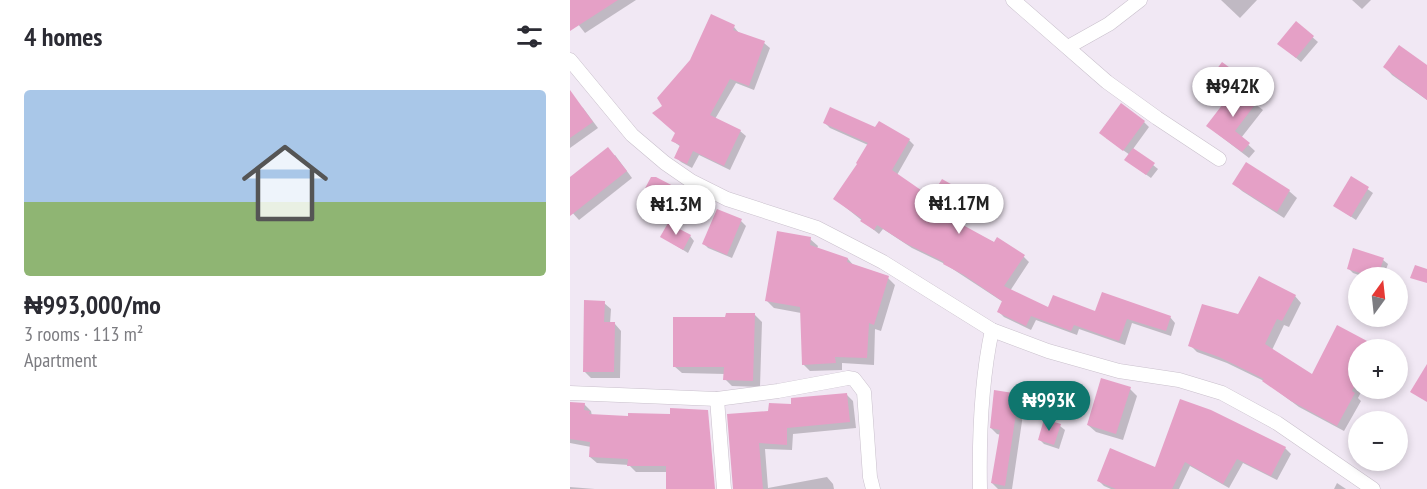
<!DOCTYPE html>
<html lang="en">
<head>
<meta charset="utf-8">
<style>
	body { margin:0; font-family:"PT Sans Narrow",sans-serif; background:#f7f7f7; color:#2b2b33; height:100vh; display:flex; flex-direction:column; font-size:22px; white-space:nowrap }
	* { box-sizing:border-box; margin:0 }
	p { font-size:20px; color:#7c7c81 }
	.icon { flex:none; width:33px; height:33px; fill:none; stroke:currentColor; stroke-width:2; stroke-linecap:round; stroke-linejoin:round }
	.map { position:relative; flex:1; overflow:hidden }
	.side { display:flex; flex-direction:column; background:#fff; width:570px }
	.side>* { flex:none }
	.needle { width:39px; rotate:15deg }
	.controls { position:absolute; left:778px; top:267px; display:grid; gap:12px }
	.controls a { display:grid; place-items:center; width:60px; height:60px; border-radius:50%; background:#fff; box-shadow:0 3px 9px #0003; font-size:30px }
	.price { position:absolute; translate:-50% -51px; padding:0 14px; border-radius:21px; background:#fff; color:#222; font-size:20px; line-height:39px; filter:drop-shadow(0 2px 3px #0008) }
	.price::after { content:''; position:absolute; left:50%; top:36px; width:18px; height:14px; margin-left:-9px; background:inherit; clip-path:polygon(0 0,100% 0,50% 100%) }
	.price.on { background:#0f766e; color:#fff }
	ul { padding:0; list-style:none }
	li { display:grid; align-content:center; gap:12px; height:318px; padding:0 24px }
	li+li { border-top:2px solid #e1e1e2 }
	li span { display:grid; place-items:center; height:186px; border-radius:6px; color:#555 }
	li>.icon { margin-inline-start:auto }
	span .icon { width:108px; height:108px; fill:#fffc; stroke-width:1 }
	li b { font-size:26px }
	h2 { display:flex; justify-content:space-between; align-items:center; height:72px; padding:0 24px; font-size:26px }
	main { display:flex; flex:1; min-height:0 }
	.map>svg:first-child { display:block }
	.shadow { fill:#0003 }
	.building { fill:#e5a0c6 }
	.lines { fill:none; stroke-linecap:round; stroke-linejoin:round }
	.street-casing { stroke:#c9c0cc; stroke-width:15 }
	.street { stroke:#fff; stroke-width:14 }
</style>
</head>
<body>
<main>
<section class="side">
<h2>4 homes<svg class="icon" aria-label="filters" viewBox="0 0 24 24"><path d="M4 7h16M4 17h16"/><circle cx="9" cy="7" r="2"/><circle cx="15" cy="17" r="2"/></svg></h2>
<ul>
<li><span style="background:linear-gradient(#a9c7e8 60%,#8fb573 0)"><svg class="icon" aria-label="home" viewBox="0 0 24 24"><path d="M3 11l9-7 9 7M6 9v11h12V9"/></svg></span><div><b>₦993,000/mo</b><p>3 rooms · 113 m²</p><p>Apartment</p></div></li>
</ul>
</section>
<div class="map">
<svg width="857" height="489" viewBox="0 0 857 489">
	<rect width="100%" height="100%" fill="#f1e8f4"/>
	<g class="shadow">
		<polygon points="0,0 66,0 15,33 0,14"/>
		<polygon points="651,0 687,0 670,18"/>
		<polygon points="782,0 801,0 792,9"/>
		<polygon points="726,23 748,42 731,62 714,48"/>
		<polygon points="164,27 169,33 194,43 200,48 184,90 166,83 145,119 170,131 176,136 160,170 129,155 122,168 111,162 106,157 111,147 103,141 107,134 94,106"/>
		<polygon points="652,64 671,79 665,88 693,110 671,138 685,151 679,158 645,132 660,96 645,86"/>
		<polygon points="815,67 857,67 857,100 822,75"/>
		<polygon points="0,99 13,108 28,128 0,148"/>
		<polygon points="574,122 579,127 563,149 588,169 581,178 561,164 560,155 536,138"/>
		<polygon points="255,123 306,129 339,140 344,145 327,175 362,199 394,193 399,198 385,223 454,257 459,262 440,291 479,309 600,317 605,323 601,336 562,323 555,345 509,329 507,335 466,320 461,330 434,317 429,312 433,302 375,264 342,248 313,229 309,234 265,199 289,164 298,145 260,128"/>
		<polygon points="45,155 62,178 9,220 0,210 0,179"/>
		<polygon points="782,178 803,193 786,220 765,206"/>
		<polygon points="664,184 719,191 727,198 714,218 672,191"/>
		<polygon points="108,190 113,195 97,224 120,236 124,241 118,253 92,237 99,225 82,214 86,205 72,196"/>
		<polygon points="171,221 176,226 162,258 138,248 133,243"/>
		<polygon points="240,239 248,246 247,249 278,259 285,267 318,278 325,285 311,331 305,329 304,365 272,363 272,370 240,371 233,364 231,313 204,308 197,301"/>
		<polygon points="813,260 818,264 813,278 797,278 783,273 778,268"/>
		<polygon points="725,296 731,303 719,327 714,325 702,350 743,377 789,350 789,388 793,388 788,398 791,401 774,431 729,407 694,381 657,363 627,352 620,345 669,316"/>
		<polygon points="34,303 41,309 40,324 45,324 51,331 50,378 21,378 14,371"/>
		<polygon points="185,315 192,322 190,387 162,386 155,379 155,374 112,373 104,366 157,319"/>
		<polygon points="560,389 567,396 553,440 526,432 518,425"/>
		<polygon points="276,394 283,401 286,428 223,434 222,450 195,449 198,488 257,477 263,484 264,489 163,489 200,413"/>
		<polygon points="448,395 455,401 442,489 428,489 422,483 431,435 427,434 421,428"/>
		<polygon points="0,403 14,404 21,411 22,416 143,489 100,489 98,472 66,472 59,465 27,463 20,457 21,447 0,443"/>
		<polygon points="641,412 715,448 721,454 707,480 673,463 659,488 620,466 609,489 541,489 534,486 528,480 586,469"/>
		<polygon points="490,426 495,430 489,449 474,444 469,439"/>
		<polygon points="767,483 776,489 764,489"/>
		<polygon points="0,487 25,489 0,489"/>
	</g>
	<g class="building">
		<polygon points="0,0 48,0 0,31"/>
		<polygon points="141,14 165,25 163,30 195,41 179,86 160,79 140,115 171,130 154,166 123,151 117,164 104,158 110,145 101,141 105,133 82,113 92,106 87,98 120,60"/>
		<polygon points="726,21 744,36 726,58 707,44"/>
		<polygon points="829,45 857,65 857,100 813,67"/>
		<polygon points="652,62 667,73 654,92 638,81"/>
		<polygon points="666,87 687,102 665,131 680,143 672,152 636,126"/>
		<polygon points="0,90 23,122 0,138"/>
		<polygon points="551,103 575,121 553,151 529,133"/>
		<polygon points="260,107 305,127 309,121 340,139 322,170 361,197 372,179 395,192 380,218 424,242 427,237 455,255 434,286 478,307 483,295 525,311 532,292 601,316 596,331 557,319 549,341 504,325 501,331 461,316 456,326 427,312 432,301 394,275 373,264 374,262 335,243 307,225 304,230 290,221 292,219 263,199 287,164 286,163 298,143 253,123"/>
		<polygon points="38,147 57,171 0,216 0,177"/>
		<polygon points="563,148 585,163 576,175 554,160"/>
		<polygon points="676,162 720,190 707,212 662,184"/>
		<polygon points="781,176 799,187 781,217 763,206"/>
		<polygon points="81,177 86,177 109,189 92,221 80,214 85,204 71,196"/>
		<polygon points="147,209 172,219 157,255 132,244"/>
		<polygon points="98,223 121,235 113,250 90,237"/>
		<polygon points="207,231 241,237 240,245 278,258 277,262 319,276 304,325 299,323 297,358 265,357 266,363 232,365 230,307 195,301"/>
		<polygon points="783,248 814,258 807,278 777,269"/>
		<polygon points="845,265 857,269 857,283 840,278"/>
		<polygon points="689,276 726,295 712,321 707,319 695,344 742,374 767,325 814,350 789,350 789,377 782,391 785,393 767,426 721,401 692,381 694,379 649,357 618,346 632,304 668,314"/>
		<polygon points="14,300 35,301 34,322 45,322 44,372 13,372"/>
		<polygon points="156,313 185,313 183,381 153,380 154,367 103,367 103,317 155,317"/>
		<polygon points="857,364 857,402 840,392"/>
		<polygon points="531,378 561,387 546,434 517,425"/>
		<polygon points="424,390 449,394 435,486 421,483 430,430 420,428"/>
		<polygon points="277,393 280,422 217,428 217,445 189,443 193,489 163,489 157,414 198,411 199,403 221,404 221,398"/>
		<polygon points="610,399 641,410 716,447 701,476 667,459 653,484 615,462 602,489 546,489 527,481 540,448 585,467"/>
		<polygon points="0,402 15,403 14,410 20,411 19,414 58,416 58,413 100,414 100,408 138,410 145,489 96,489 96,466 57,466 58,459 19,457 20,442 0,439"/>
		<polygon points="474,419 491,424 484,445 468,440"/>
	</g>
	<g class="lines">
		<defs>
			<g id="street">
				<polyline points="443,0 537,82 587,118 649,159"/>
				<polyline points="498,47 539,24 570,0"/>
				<polyline points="0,60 62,135 95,163 121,181 157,199 247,228 313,262 422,330 478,351 549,371 609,380 652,393 707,423 803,489"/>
				<polyline points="0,393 147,399 208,391 278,378 284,379 294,392 300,477 303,489"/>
				<polyline points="147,399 154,489"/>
				<path d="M410,489C409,437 411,381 422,330"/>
			</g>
		</defs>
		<use href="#street" class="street-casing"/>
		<use href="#street" class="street"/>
	</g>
</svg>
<div class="controls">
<a><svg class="needle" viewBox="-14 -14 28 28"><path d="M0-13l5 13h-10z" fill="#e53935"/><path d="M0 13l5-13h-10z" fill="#7c7c81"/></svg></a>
<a>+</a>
<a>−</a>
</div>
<b class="price" style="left:663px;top:118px">₦942K</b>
<b class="price" style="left:389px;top:235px">₦1.17M</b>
<b class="price" style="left:106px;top:236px">₦1.3M</b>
<b class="price on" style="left:479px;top:432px">₦993K</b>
</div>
</main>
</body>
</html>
